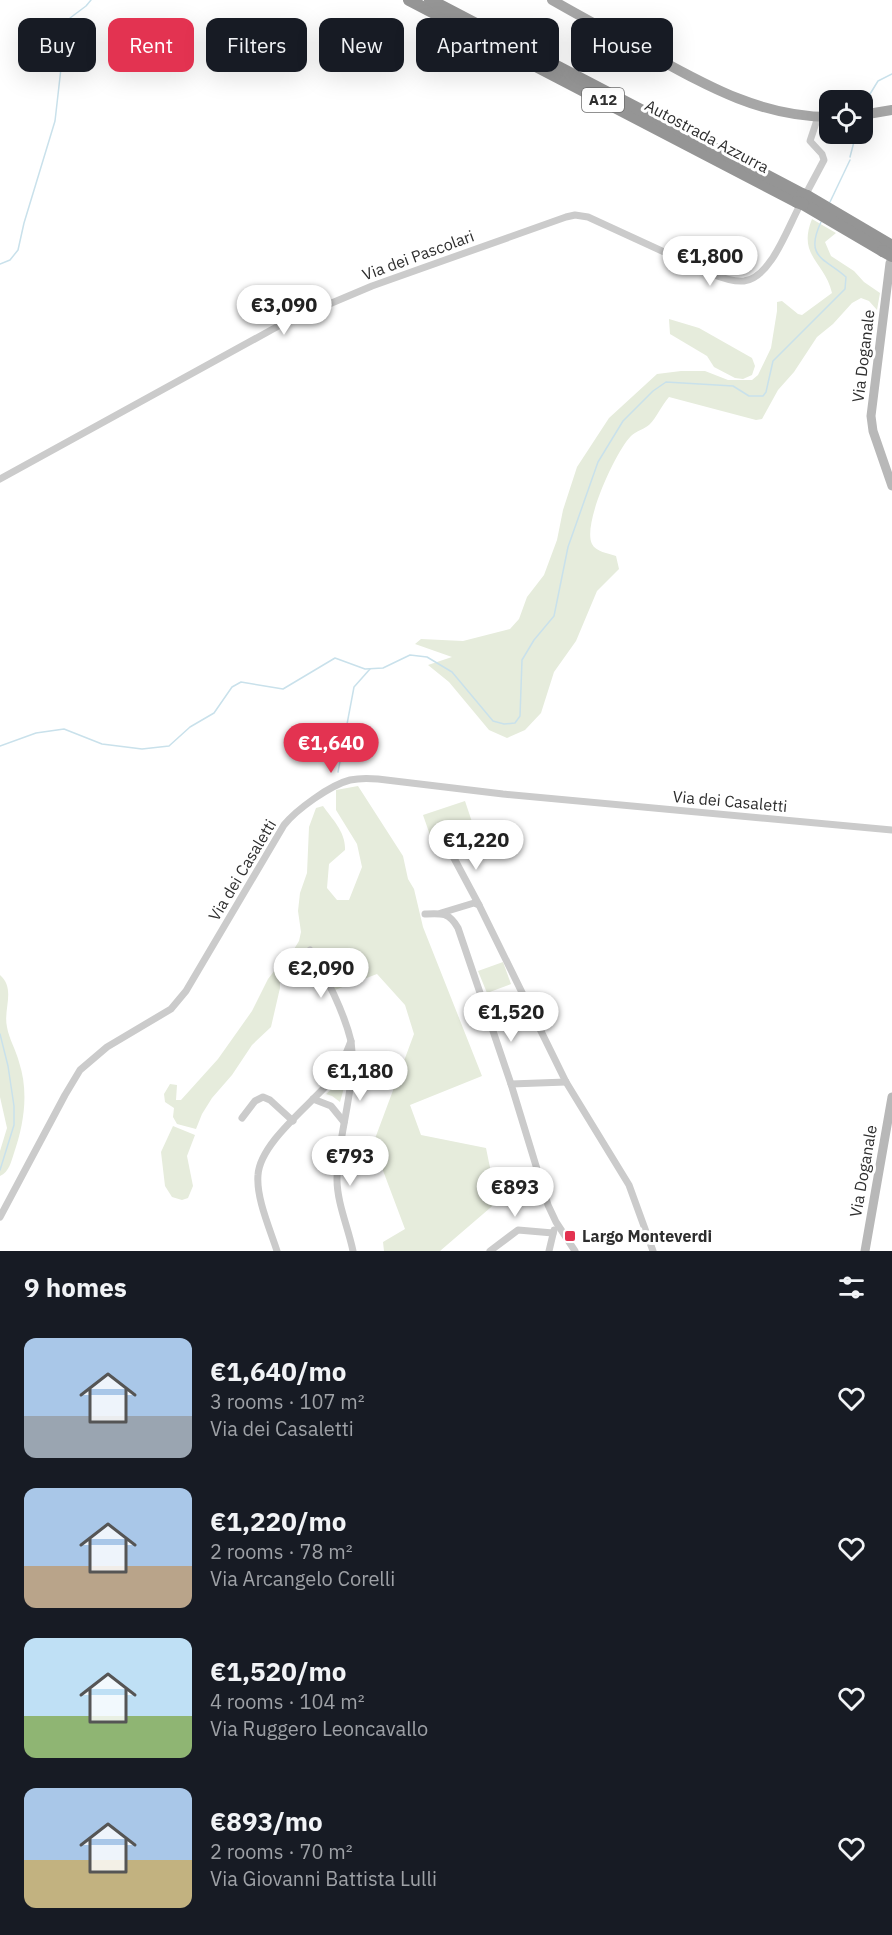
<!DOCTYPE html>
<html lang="en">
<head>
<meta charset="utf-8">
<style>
	body { margin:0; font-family:"IBM Plex Sans",sans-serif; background:#242831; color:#f1f3f6; height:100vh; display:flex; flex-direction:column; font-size:22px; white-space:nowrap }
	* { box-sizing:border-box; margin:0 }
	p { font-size:20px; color:#9ea1a6 }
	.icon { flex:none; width:33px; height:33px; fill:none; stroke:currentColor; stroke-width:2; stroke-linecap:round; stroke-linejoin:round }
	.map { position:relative; height:1251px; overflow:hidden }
	.side { display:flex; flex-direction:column; background:#171b24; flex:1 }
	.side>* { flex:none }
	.guide { position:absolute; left:18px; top:18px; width:856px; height:54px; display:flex; gap:12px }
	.controls { position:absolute; left:819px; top:90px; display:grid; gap:12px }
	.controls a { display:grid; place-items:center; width:54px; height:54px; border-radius:12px; background:#171b24; box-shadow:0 6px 24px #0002; font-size:30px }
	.price { position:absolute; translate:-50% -51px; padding:0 14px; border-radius:21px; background:#fff; color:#222; font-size:20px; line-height:39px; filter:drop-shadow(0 2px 3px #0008) }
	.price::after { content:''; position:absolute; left:50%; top:36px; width:18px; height:14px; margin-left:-9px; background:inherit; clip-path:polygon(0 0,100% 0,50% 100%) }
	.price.on { background:#e33351; color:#fff }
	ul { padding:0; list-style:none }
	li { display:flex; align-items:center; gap:18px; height:150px; padding:0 24px }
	li span { display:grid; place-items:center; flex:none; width:168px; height:120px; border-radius:12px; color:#555 }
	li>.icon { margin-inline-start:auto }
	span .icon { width:72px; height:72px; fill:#fffc; stroke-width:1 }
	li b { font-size:26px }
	h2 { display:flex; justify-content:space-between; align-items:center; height:72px; padding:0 24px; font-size:26px }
	.tag { padding:0 21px; border-radius:12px; background:#171b24; box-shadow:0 6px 24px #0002; font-size:21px; line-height:54px }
	.tag.on { background:#e33351; color:#fff }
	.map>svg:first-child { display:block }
	.green { fill:#e6ecdc }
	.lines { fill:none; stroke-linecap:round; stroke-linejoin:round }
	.stream { stroke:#c9e1eb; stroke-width:1.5 }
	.street { stroke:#cbcbcb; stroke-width:7 }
	.secondary { stroke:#b8b8b8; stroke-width:9 }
	.primary { stroke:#a6a6a6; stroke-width:10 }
	.highway { stroke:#959595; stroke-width:12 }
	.highway-bridge { stroke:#959595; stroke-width:12 }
	.poi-dot { fill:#e33351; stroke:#fff; stroke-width:2 }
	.labels { text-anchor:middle; stroke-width:6; stroke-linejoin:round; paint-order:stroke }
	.shield { fill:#fff; stroke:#6d6d6d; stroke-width:1.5 }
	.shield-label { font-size:15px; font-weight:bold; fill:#2e2e2e }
	.street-label { font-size:16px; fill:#2e2e2e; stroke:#fff }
	.poi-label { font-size:16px; font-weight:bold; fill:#2e2e2e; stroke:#fff; text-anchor:start }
</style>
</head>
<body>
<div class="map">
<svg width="892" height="1251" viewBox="0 0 892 1251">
	<rect width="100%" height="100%" fill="#fff"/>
	<g class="green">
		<path d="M812,219L836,233L825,242L831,256L854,271L864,282L880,293L877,310L869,301L861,298L852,303L833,324L817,337L794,372L778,390L762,419L756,420L669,397C662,405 656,418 650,424C645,429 636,431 631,436C616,451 582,524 592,544C596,552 608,553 616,556L619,569L597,591L576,641L554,672L541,713L525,730L507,738L489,730L449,682L428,665L452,657L415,644L421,639L463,641L510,629L519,619L527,597L544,575L557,540L563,510L577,467L609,418L657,374L681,371H705L728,380H752L758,375L771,348L777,311V302L782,301L798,314L802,315L832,293C825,262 797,256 812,219Z"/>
		<polygon points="669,319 699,328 752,358 755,366 752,375 743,379 735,378 714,367 707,356 670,334"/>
		<path d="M358,786L403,856L408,879L414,889L423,927L482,1076L410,1105L421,1135L486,1148L497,1202L440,1251H384L383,1242L405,1229L373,1144L414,1034L405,1005L377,974L335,990L308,949L306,950C297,961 278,973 280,988L271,1027L252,1045L232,1075L212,1098L202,1114L196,1129L177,1124L173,1117L174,1108L165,1102L164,1094L170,1084L177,1085L176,1100H181L218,1059L252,1011L268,979L278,966L291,954L299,941L301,932L298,911L300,893L307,873L309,827L316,808L323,806C332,819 346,832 345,850L329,864L327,888L337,900H349L362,867L357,844L336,810V790Z"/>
		<polygon points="465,801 473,825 431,838 423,815"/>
		<polygon points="475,829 484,854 468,859 459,834"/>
		<polygon points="503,962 511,984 487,993 478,971"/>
		<path d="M0,975C16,989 3,1009 7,1027C9,1039 16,1050 19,1062C29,1092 24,1124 14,1153C11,1162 9,1172 0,1176V1151L7,1128L0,1097Z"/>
		<polygon points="343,1079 345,1084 340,1102 332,1096 326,1094"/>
		<polygon points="173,1126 195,1135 187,1156 193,1186 188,1198 182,1200 172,1197 165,1186 161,1152"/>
	</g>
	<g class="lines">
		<g class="stream">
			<polyline points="862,107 878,81 892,74"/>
			<polyline points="850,157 856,134"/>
			<polyline points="830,202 850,160"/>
			<polyline points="0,264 10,260 18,250 24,223 55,121 65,33 70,18 86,6 91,0"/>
			<path d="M0,746L36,733L64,729L102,744L142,749L169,746L190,727L214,713L232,687L241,682L283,689L335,658L365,669L383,668L410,655L427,657L452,672L493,721L504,724L515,723L520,716L522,660L534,640L554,616L568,547L598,462L623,421L653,391L666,382L733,386L749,396H763L766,392L773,361L845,289L846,277C825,258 804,258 821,222"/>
			<polyline points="338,772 354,687 370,669"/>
			<polyline points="0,1034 8,1066 14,1106 14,1125 0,1170"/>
		</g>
		<g class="street">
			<polyline points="808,190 824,160 822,154 810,141 818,117"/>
			<path d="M0,479L282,324L372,286L566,217L575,215L588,217L712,274C722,278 733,282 744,281C770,278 787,230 798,209"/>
			<polyline points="448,847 479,905"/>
			<polyline points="441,913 474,903 479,905 566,1082 629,1185 653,1251"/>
			<path d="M425,914C441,913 449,912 458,928L511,1084L548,1205L556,1222L575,1251"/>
			<path d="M310,950C326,976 344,1012 351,1041"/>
			<polyline points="511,1084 566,1082"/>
			<polyline points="313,1099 331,1106 344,1122"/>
			<polyline points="242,1118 255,1101 263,1097 270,1100 293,1121"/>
			<path d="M0,1217L65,1095L80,1070L107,1047L171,1009L186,991L284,825C296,810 330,785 350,780C359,778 368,778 378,779L503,794L892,830"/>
			<path d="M277,1251C270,1229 256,1198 258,1175C260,1142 312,1104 333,1078C341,1067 346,1054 351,1041C357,1087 338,1132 337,1179C337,1203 348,1227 353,1251"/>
			<polyline points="490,1251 518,1230 553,1233"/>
			<polyline points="549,1251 554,1230"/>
		</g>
		<g class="secondary">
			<polyline points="890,263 871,416 873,431 892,486"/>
			<polyline points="865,1251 892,1097"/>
		</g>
		<g class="primary">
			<path d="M552,0C585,19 619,37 653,56C709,87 763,117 830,117"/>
			<polyline points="862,115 892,110"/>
		</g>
		<g class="highway">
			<polyline points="409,0 797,202"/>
			<polyline points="430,0 802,194"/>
			<polyline points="807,196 892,246"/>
			<polyline points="803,204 883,251"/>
		</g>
		<g class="highway-bridge">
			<polyline points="802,194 807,196"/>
			<polyline points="797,202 803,204"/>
			<polyline points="883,251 892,256"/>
		</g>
	</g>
	<rect class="poi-dot" x="564" y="1230" width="12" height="12" rx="3"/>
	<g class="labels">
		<rect class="shield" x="582" y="88" width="42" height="24" rx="4.5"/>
		<g class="shield-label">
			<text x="603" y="105">A12</text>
		</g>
		<g class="street-label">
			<text transform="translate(707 136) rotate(28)" y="6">Autostrada Azzurra</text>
			<text transform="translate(418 255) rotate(-20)" y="6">Via dei Pascolari</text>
			<text transform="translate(863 356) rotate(-83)" y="6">Via Doganale</text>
			<text transform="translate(730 801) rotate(5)" y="6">Via dei Casaletti</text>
			<text transform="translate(242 870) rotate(-59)" y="6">Via dei Casaletti</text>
			<text transform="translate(863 1171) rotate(-80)" y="6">Via Doganale</text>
		</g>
		<g class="poi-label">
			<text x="582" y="1242">Largo Monteverdi</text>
		</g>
	</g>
</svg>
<div class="controls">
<a><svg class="icon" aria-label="locate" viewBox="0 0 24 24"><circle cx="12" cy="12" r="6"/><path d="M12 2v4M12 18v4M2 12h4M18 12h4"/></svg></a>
</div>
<b class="price" style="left:710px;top:287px">€1,800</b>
<b class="price" style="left:284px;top:336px">€3,090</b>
<b class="price on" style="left:331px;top:774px">€1,640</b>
<b class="price" style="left:476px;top:871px">€1,220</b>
<b class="price" style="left:321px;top:999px">€2,090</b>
<b class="price" style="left:511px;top:1043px">€1,520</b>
<b class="price" style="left:360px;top:1102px">€1,180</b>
<b class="price" style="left:350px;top:1187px">€793</b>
<b class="price" style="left:515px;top:1218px">€893</b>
<div class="guide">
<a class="tag">Buy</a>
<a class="tag on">Rent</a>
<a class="tag">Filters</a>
<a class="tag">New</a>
<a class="tag">Apartment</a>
<a class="tag">House</a>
</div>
</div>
<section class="side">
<h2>9 homes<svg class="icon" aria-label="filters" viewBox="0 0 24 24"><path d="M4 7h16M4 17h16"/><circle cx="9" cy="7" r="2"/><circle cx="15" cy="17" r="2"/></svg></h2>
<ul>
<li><span style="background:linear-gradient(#a9c7e8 65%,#9aa5b1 0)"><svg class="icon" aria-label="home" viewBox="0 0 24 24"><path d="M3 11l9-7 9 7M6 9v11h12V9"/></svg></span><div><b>€1,640/mo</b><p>3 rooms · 107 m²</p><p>Via dei Casaletti</p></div><svg class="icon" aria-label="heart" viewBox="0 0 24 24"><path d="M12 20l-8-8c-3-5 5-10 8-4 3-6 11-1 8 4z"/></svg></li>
<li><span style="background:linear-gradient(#a9c7e8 65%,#b9a48a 0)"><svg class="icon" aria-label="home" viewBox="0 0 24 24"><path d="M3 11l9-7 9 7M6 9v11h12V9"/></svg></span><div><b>€1,220/mo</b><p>2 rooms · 78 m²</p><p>Via Arcangelo Corelli</p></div><svg class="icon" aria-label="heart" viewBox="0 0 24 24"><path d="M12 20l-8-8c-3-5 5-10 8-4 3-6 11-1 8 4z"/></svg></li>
<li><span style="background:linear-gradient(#bfe0f5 65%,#8fb573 0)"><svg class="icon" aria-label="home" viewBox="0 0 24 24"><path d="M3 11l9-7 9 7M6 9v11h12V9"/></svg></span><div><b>€1,520/mo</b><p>4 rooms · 104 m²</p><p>Via Ruggero Leoncavallo</p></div><svg class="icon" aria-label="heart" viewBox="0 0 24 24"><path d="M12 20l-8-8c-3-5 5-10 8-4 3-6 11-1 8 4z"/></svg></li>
<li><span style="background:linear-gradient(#a9c7e8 60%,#c2b280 0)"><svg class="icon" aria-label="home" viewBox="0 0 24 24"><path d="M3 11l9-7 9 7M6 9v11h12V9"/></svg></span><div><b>€893/mo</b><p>2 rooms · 70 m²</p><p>Via Giovanni Battista Lulli</p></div><svg class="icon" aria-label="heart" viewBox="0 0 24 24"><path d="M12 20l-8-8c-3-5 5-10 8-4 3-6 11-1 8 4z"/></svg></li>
</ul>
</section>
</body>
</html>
